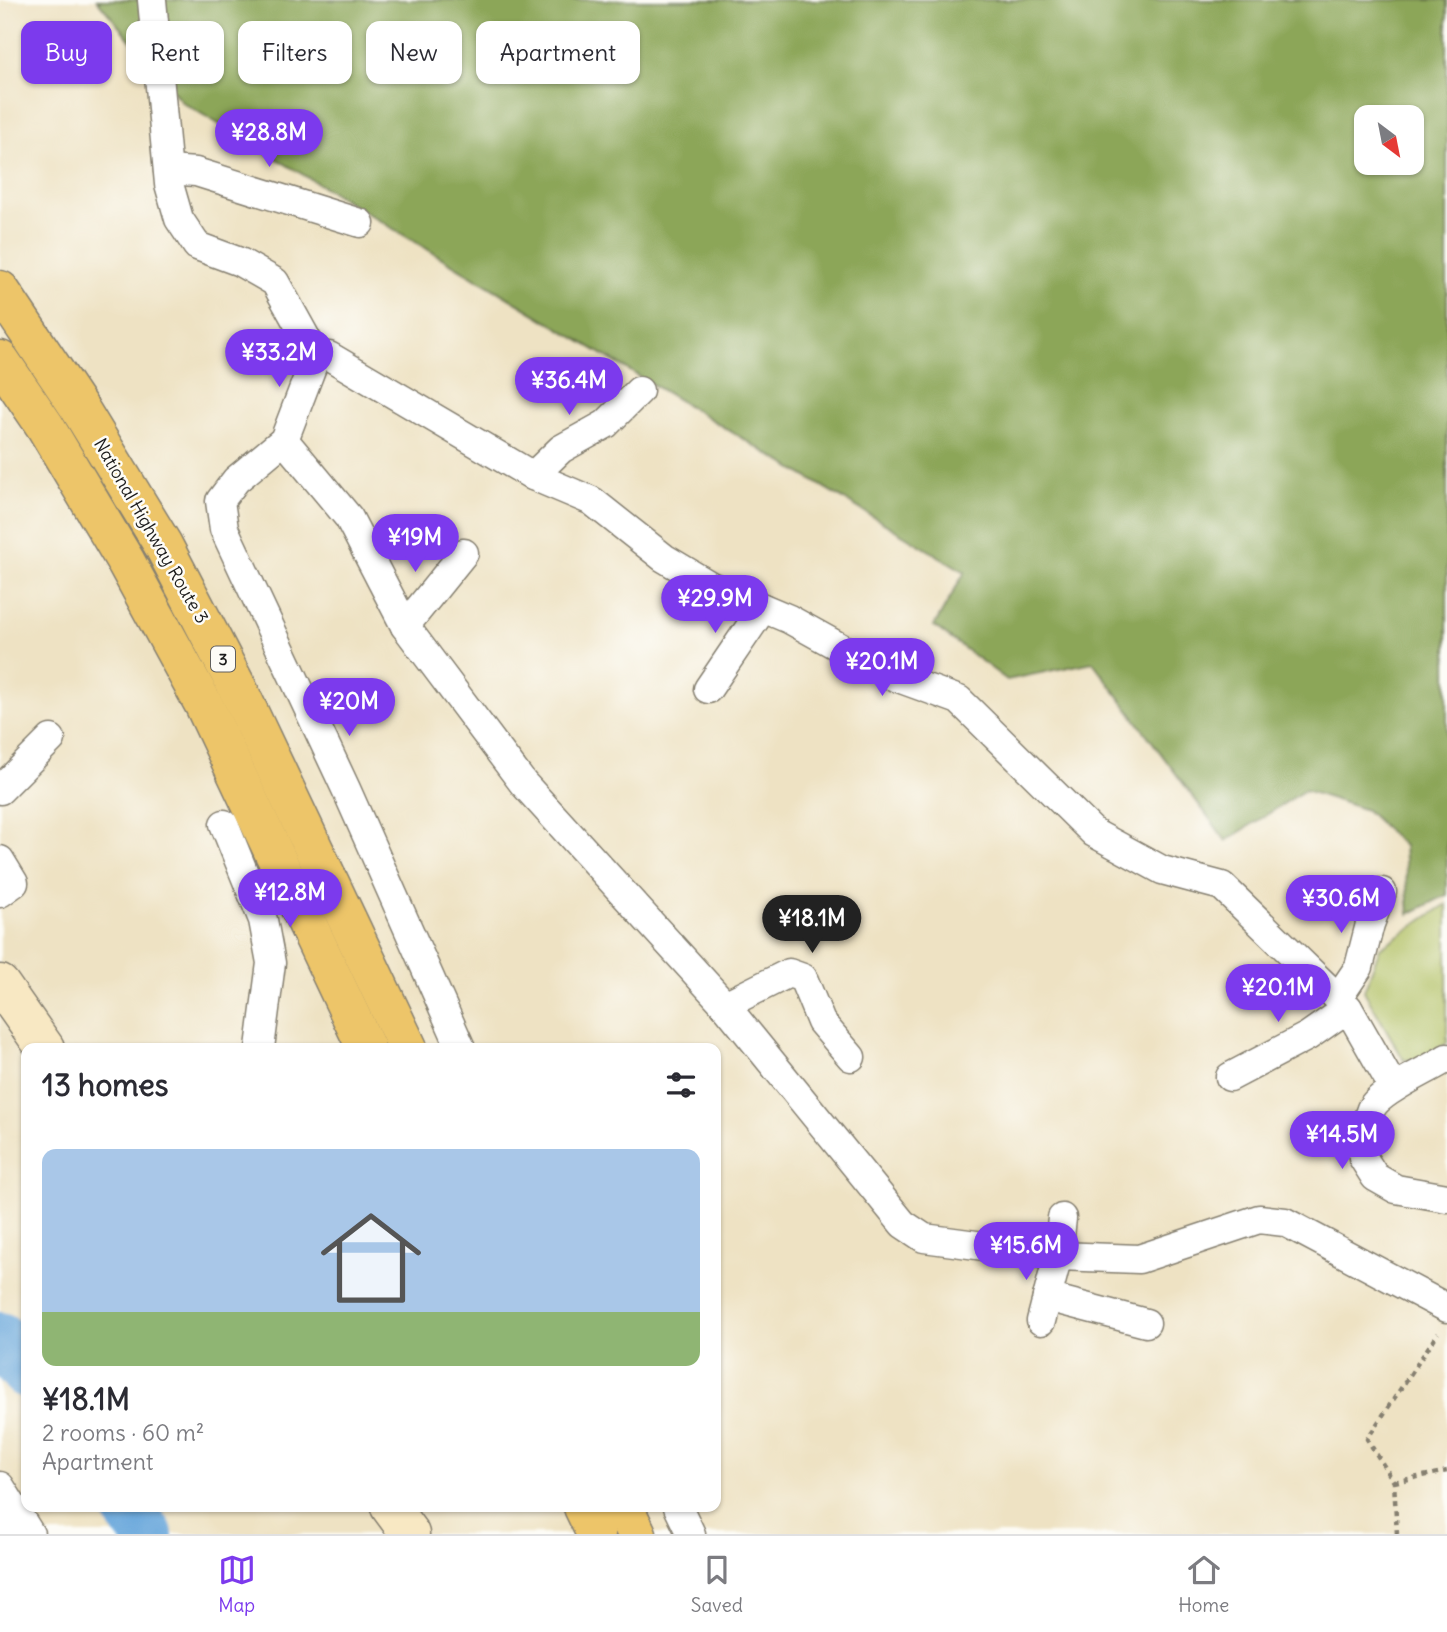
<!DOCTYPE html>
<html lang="en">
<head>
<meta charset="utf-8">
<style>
	body { margin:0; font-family:Delius,sans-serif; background:#f2f2f3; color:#2b2b33; height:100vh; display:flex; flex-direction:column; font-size:26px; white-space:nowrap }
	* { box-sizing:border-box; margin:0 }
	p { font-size:23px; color:#7c7c81 }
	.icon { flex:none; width:38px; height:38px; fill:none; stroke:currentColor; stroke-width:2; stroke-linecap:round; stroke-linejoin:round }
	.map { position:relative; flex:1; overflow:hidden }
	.details { position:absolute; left:21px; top:1043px; width:700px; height:469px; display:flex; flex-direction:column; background:#fff; border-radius:14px; box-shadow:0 2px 5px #0004 }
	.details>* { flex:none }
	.hud { position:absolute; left:21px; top:21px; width:700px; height:63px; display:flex; gap:14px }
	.needle { width:46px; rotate:148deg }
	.fabs { position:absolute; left:1354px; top:105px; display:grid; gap:14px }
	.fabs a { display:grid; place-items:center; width:70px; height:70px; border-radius:14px; background:#fff; box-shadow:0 2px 5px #0004; font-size:35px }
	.price { position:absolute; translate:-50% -60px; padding:0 16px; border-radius:24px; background:#7c3aed; color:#fff; font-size:23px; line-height:46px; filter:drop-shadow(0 2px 4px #0008) }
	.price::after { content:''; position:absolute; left:50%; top:42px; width:21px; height:16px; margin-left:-10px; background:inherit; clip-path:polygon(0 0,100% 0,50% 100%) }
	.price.current { background:#222; color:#fff }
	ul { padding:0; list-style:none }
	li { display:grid; align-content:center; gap:14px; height:371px; padding:0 21px }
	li+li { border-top:2px solid #e1e1e2 }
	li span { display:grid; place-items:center; height:217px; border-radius:14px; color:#555 }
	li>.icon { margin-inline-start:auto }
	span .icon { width:126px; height:126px; fill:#fffc; stroke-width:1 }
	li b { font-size:30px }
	h2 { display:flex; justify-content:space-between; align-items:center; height:84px; padding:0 21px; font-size:30px }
	.chip { padding:0 24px; border-radius:14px; background:#fff; box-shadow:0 2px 5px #0004; font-size:24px; line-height:63px }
	.chip.current { background:#7c3aed; color:#fff }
	.menu { display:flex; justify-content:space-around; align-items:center; height:98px; border-top:2px solid #e1e1e2; background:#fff; font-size:19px; color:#7c7c81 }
	.menu a { display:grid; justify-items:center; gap:4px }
	.menu .current { color:#7c3aed }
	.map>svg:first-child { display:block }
	.green { fill:#b0bf62; stroke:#666e3f; stroke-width:2 }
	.forest { fill:#8ca658; stroke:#54613a; stroke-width:2; fill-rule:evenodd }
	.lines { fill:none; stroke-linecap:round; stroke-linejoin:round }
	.river { stroke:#6aa8dc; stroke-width:52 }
	.street-casing { stroke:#857f70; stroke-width:31 }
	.secondary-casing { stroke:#857f70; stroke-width:41 }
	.highway-casing { stroke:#857f70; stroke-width:41 }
	.path { stroke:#857f70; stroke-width:4.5; stroke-dasharray:5 5; stroke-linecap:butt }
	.street { stroke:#fff; stroke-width:28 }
	.secondary { stroke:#f8e8c3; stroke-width:38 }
	.highway { stroke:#edc569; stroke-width:38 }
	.labels { text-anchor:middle; stroke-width:5; stroke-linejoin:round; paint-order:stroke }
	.shield { fill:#fdfcf7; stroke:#605f5e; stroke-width:2 }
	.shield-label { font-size:16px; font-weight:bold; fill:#1c1c1c }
	.street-label { font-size:18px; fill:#1c1c1c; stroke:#fdfcf7 }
</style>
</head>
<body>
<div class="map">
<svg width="1447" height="1534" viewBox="0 0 1447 1534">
	<rect width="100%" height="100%" fill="#fdfcf7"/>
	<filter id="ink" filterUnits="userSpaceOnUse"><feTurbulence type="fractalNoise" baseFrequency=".0143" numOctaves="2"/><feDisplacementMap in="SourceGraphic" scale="14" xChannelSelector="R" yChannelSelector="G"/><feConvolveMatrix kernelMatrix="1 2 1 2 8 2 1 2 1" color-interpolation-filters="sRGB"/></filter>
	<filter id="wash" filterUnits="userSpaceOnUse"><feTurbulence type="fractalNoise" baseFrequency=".00686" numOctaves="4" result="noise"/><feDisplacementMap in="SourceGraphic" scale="28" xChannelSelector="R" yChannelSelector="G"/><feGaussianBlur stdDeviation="1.57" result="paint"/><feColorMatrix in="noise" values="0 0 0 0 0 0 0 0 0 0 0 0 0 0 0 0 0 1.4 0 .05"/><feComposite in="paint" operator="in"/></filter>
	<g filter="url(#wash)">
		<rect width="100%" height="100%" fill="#eee2c3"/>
		<polygon class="green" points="1447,904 1447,1043 1420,1060 1404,1060 1364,991 1380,948"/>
		<path class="forest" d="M97,0H1447V895L1409,914L1404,846L1366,810L1305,790L1226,841L1093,662L1007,680L934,626L965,572L182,102ZM1367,117H1412V163H1367Z"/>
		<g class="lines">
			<g class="river">
				<polyline points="0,1338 26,1372"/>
				<polyline points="127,1507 147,1534"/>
			</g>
		</g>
	</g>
	<g filter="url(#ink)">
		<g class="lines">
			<defs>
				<g id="street">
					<polyline points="152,0 169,184 179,219 197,246 240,262 275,282 316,356 284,440 236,480 220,501 224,529 346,789 461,1048"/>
					<polyline points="168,170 196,172 360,223"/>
					<polyline points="316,356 329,356 533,476 592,501 664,558 711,586 789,619 890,675 959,700 1094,833 1162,870 1222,886 1348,1008 1393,1087"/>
					<polyline points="284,440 349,518 405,626 523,783 725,1005 903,1224 924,1238 1058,1256 1139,1259 1259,1219 1285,1222 1447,1308"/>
					<polyline points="533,476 561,449 606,424 639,391"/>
					<polyline points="405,626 464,553"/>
					<polyline points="708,689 763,608"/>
					<polyline points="0,790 51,739"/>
					<polyline points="224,824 263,920 271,963 260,1048"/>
					<polyline points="0,860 14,883 0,893"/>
					<polyline points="1338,998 1359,967 1370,924 1382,892"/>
					<polyline points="725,1005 789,973 803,978 821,1022 851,1057"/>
					<path d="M1447,1058C1429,1070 1379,1091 1371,1109C1365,1124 1364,1142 1363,1158L1375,1177L1396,1189L1447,1198"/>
					<polyline points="1230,1077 1308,1036 1348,1008"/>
					<polyline points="1047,1297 1146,1323"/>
					<polyline points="1041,1321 1058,1256 1062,1218"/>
					<polyline points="0,1486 30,1534"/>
					<polyline points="678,1507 691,1534"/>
					<polyline points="0,1526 3,1534"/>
				</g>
				<g id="secondary">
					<polyline points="0,984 45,1048"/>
					<polyline points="390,1507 410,1534"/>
				</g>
				<g id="highway">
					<polyline points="0,290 80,409 163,545 238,689 408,1048"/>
					<polyline points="0,360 45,426 126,562 204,705 366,1048"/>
					<polyline points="583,1507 596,1534"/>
					<polyline points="624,1507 637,1534"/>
				</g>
			</defs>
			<use href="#street" class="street-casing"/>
			<use href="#secondary" class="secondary-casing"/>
			<use href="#highway" class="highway-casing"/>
			<g class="path">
				<polyline points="1394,1482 1447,1471"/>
				<polyline points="1397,1534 1394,1482 1367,1439 1438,1333"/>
			</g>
			<use href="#street" class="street"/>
			<use href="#secondary" class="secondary"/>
			<use href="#highway" class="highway"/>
		</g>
	</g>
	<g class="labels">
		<rect class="shield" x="211" y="646.5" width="24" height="25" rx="5"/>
		<g class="shield-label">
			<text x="223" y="665">3</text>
		</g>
		<g class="street-label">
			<text transform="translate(151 531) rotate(60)" y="6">National Highway Route 3</text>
		</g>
	</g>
</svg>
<div class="fabs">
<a><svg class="needle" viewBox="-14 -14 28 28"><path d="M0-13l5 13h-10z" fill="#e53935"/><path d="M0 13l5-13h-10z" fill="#7c7c81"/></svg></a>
</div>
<b class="price" style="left:269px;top:169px">¥28.8M</b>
<b class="price" style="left:279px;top:389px">¥33.2M</b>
<b class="price" style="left:569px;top:417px">¥36.4M</b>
<b class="price" style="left:415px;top:574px">¥19M</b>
<b class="price" style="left:715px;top:635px">¥29.9M</b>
<b class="price" style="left:882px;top:698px">¥20.1M</b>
<b class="price" style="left:349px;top:738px">¥20M</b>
<b class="price" style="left:290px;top:929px">¥12.8M</b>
<b class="price" style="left:1341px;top:935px">¥30.6M</b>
<b class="price current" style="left:812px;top:955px">¥18.1M</b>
<b class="price" style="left:1278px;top:1024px">¥20.1M</b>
<b class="price" style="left:1342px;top:1171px">¥14.5M</b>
<b class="price" style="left:1026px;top:1282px">¥15.6M</b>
<div class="hud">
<a class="chip current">Buy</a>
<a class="chip">Rent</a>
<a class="chip">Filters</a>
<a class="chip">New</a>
<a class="chip">Apartment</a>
</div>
<section class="details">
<h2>13 homes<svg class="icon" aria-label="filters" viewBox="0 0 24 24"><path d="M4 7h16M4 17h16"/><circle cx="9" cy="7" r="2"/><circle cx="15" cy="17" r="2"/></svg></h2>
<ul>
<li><span style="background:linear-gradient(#a9c7e8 75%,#8fb573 0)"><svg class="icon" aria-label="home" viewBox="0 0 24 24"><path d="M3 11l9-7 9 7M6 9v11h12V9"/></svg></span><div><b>¥18.1M</b><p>2 rooms · 60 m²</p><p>Apartment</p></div></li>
</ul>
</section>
</div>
<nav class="menu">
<a class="current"><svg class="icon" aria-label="map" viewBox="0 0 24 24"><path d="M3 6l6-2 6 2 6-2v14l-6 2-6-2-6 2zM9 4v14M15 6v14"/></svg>Map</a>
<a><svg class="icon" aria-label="saved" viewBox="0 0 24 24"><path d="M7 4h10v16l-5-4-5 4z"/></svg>Saved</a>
<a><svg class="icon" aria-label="home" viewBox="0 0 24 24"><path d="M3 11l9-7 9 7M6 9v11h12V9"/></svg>Home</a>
</nav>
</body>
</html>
